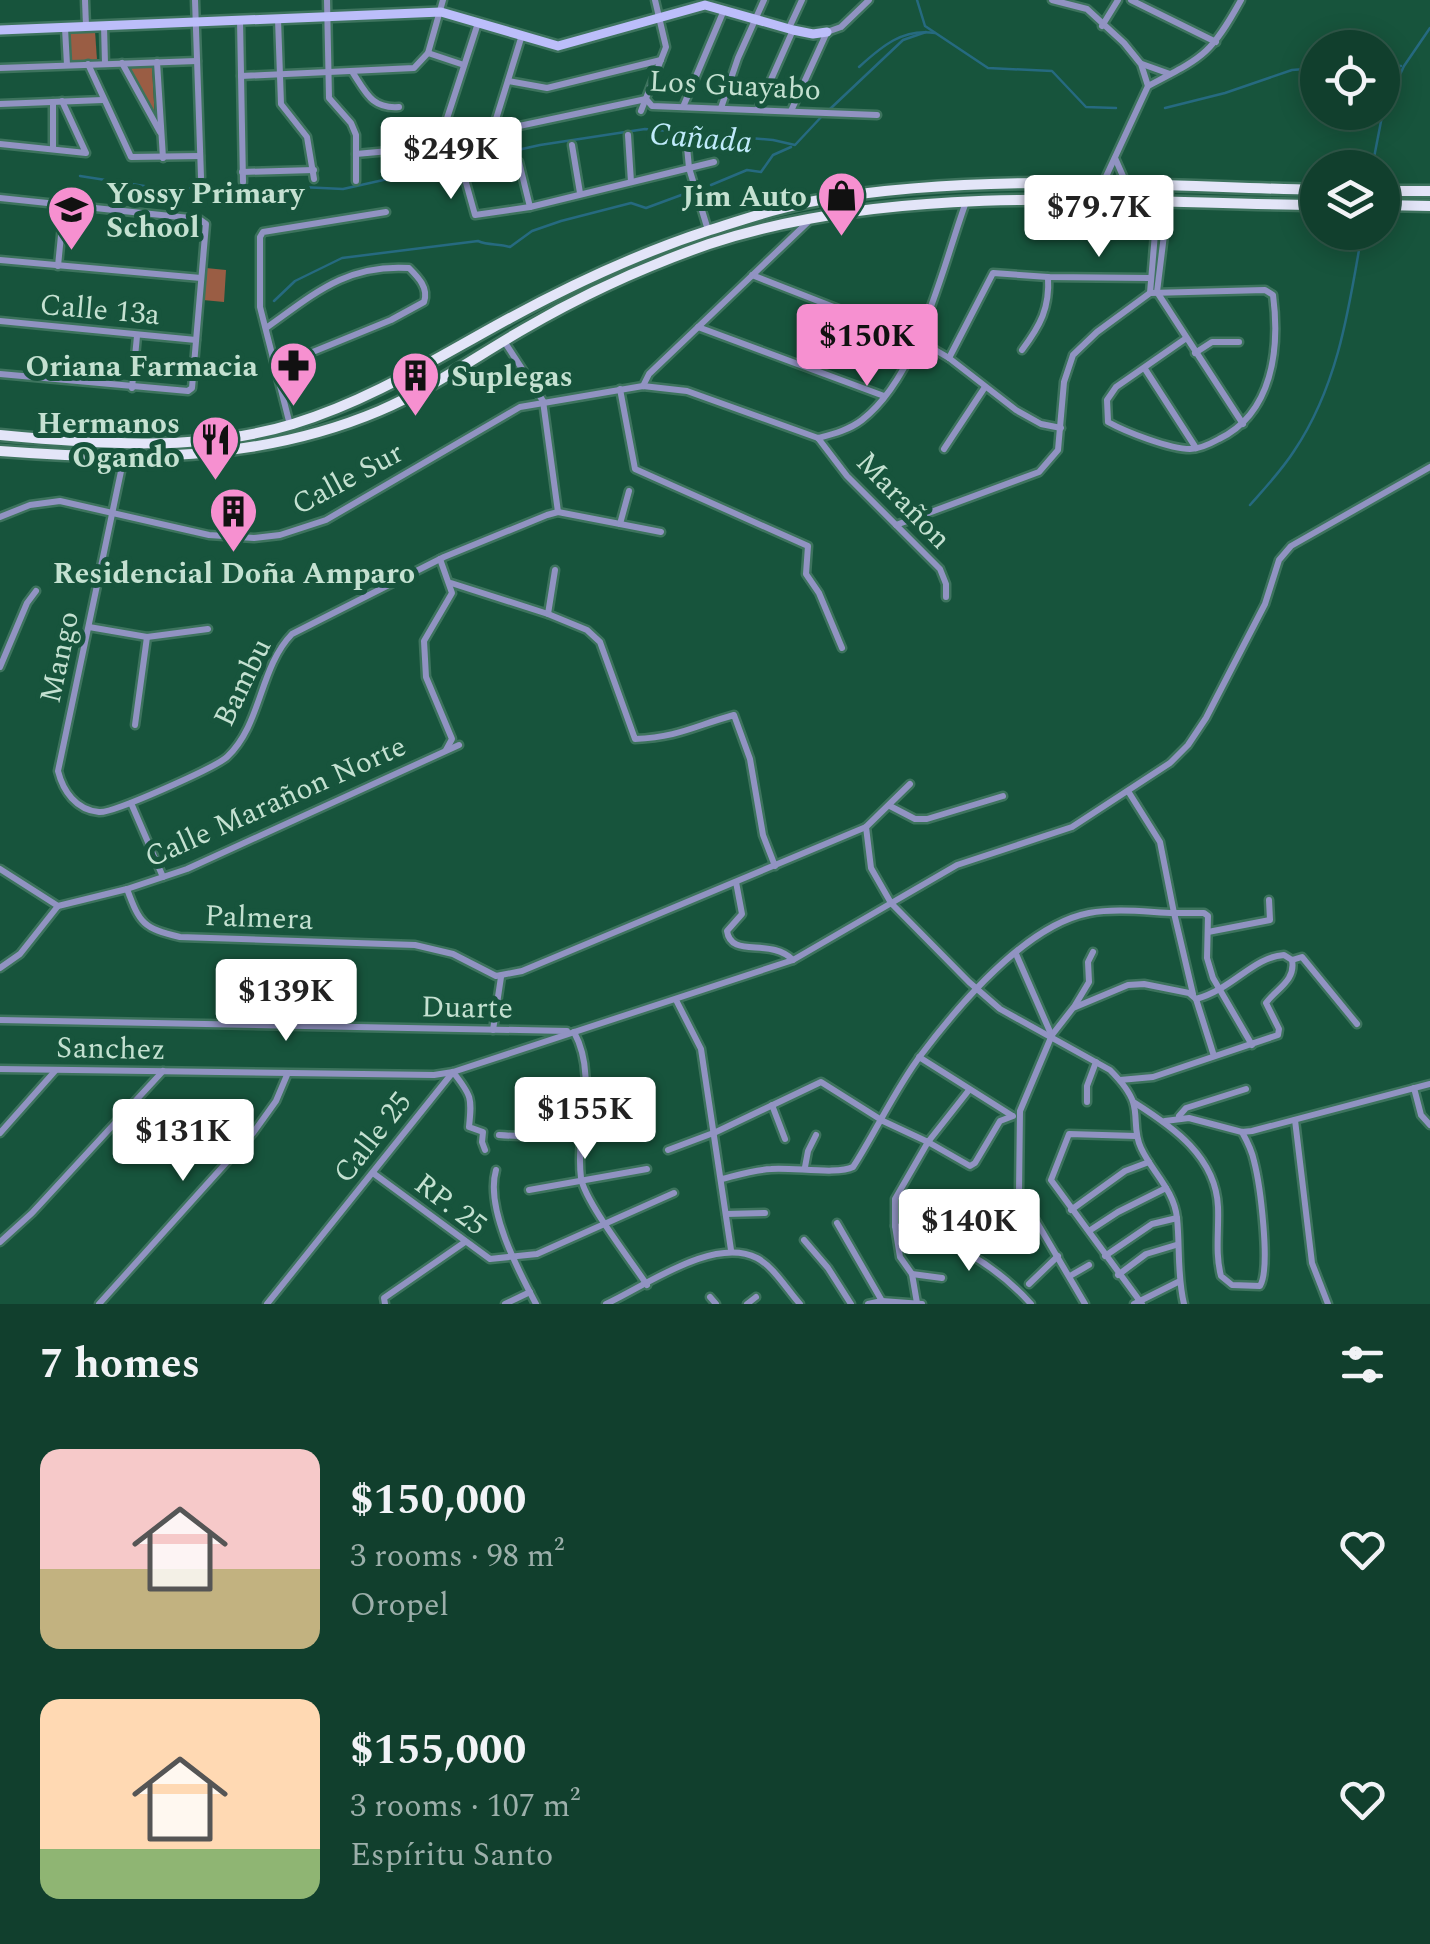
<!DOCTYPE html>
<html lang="en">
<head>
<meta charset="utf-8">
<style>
	body { margin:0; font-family:Spectral,serif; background:#1a4635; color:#f1f3f6; height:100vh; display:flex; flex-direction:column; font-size:38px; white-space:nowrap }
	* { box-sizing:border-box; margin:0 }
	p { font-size:32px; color:#9cafaa }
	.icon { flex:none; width:55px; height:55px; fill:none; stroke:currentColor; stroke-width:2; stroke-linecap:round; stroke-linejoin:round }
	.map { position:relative; height:1304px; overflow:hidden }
	.sheet { display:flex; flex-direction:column; background:#113f2d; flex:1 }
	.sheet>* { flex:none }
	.fabs { position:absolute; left:1300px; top:30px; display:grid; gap:20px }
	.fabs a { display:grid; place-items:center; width:100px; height:100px; border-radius:50%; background:#113f2d; box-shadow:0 5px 25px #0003,0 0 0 2px #305849; font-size:50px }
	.price { position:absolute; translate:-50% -85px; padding:0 22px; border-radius:10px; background:#fff; color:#222; font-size:32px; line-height:65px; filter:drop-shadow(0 2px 5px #0008) }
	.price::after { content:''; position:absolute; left:50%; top:60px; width:30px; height:22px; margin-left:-15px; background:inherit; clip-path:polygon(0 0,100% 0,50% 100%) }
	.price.selected { background:#f690d0; color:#111 }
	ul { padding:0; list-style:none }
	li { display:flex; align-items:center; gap:30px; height:250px; padding:0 40px }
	li span { display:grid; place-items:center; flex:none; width:280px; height:200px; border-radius:20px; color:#555 }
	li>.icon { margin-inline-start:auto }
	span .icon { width:120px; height:120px; fill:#fffc; stroke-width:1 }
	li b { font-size:42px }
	h2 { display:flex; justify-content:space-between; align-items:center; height:120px; padding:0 40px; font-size:42px }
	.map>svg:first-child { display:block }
	.green { fill:#9a5d44 }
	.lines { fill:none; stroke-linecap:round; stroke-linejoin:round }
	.stream { stroke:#266a80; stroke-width:2.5 }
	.street-casing { stroke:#3d735d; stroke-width:11 }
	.secondary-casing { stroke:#3d735d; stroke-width:14 }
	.primary-casing { stroke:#3d735d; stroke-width:15 }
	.street { stroke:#9193c2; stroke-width:6 }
	.secondary { stroke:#bcbefa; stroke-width:9 }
	.primary { stroke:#e3e5f8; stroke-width:10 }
	.labels { text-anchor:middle; stroke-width:10; stroke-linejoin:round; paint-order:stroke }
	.street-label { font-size:30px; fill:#c4e1d1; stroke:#17543c }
	.poi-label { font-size:30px; font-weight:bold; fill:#c4e1d1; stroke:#17543c; text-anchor:end }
	.water-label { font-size:32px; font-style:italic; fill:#c0ebfb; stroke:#17543c }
</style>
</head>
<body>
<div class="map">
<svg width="1430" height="1304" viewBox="0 0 1430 1304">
	<rect width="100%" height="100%" fill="#17543c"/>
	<g class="green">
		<polygon points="95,31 97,60 70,61 68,33"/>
		<polygon points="152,65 155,121 128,67"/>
		<polygon points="206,268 226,270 224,302 203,300"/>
	</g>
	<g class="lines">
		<g class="stream">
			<polyline points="917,0 925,26 988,68 1052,71 1086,107 1116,108"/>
			<polyline points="1382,65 1401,66"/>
			<path d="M859,67C882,46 903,28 935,33"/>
			<polyline points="1165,108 1225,93 1292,70 1318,68"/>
			<polyline points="830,109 903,40 926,32"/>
			<polyline points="1372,168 1383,111 1404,66 1430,28"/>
			<polyline points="80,176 157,188 205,188 245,196 262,196 280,186 343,189 540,145 645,129 773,140 795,145 824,114"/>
			<polyline points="711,185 747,170 761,172 773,155 791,147"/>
			<path d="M274,301L295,281L342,258L478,241C489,246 498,243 510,247L532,231L561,221L631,203L646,208L684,194"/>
			<path d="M1250,505C1265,488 1282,470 1294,451C1338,386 1349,309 1362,232"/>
		</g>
		<defs>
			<g id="street">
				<polyline points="85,0 86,26"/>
				<polyline points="195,0 201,177"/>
				<polyline points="327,0 329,98 351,123 356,135 356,181"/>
				<polyline points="1052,0 1087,9 1124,43 1141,64 1148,86 1103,183"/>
				<polyline points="1131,0 1216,42"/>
				<polyline points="278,19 281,104 307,137 314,179"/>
				<polyline points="240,20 243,182"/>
				<polyline points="104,26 105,64"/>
				<polyline points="1102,26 1118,0"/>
				<polyline points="65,28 67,65"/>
				<polyline points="789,28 802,0"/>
				<polyline points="428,53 464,65"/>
				<polyline points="157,62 163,158"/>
				<polyline points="122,63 160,132"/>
				<polyline points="88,64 131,157 200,156"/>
				<polyline points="1142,64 1170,74"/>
				<polyline points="0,68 197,61"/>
				<path d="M353,73C366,93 372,109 399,107"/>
				<polyline points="241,76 414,68 428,53 443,0"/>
				<polyline points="508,81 547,88 661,60"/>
				<path d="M1148,86C1203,57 1210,56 1241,0"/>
				<polyline points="0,104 103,100"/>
				<polyline points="683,107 724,10"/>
				<polyline points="721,108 738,58 764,0"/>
				<polyline points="758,109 793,30"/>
				<polyline points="641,111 666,47 655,0"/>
				<polyline points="791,111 827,32 841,27 869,0"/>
				<polyline points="492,132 522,35"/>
				<polyline points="628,135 631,182"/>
				<polyline points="686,136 689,168 708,230"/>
				<polyline points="439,143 478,23"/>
				<polyline points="0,144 86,153 62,101"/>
				<polyline points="572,145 580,193"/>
				<polyline points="53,149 53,102"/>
				<polyline points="356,154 411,149 646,99 652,106 877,115"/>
				<polyline points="1115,158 1126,183"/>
				<polyline points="519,162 530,207"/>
				<polyline points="242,172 314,170"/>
				<polyline points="463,172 475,215 530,207 714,162"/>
				<polyline points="1170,186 1157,292 1243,424"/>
				<polyline points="0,198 199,219 206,224 192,388 188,391 0,374"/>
				<polyline points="0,260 201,278"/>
				<polyline points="58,266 64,205"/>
				<polyline points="752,275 918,340 949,358 1016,410 1041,424 1061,428"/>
				<polyline points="1150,293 1159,186"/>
				<polyline points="0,321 196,340"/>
				<polyline points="698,327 884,396"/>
				<path d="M266,328C314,294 346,264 409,268C418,277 429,288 424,302L391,320L276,367"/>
				<polyline points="504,341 543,401 558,512"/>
				<path d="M1022,350C1040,326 1050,308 1048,277"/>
				<polyline points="1195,353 1212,342 1239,342"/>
				<polyline points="949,358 993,273 1048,277 1149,278"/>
				<polyline points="1145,369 1196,448"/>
				<polyline points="643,386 649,374 808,222"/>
				<polyline points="132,388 137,336"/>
				<polyline points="620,389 635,469 808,546 806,574 819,593 842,648"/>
				<polyline points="290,425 260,307 260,237 263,232 386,212"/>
				<path d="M818,438C833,434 849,430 862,420C919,376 942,268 966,202"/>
				<polyline points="818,438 847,476 940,569 946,584 946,597"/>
				<polyline points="944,449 985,387"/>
				<path d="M124,457L58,771C63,791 76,810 99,812C112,814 216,767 227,757C262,724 259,668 292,634L444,557L547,515L558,512L620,524L629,491"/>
				<polyline points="0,517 30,505 60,501 209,535 254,538 280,535 326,520 520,407 643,386 687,391 818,438"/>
				<polyline points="620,524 661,532"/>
				<path d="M896,525L1039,472L1058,450L1064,382L1073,355L1097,332L1150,293L1265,290L1273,295C1280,348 1273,413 1219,439C1210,444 1200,449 1190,449C1170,449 1126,432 1108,422L1107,400L1116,387L1185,339"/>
				<polyline points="440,559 452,593 424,641 426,677 452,739 446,750"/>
				<polyline points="451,583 548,614 555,570"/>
				<path d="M548,614L587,630L600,642L635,739C679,737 694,726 734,715L750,759L763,835L775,866"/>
				<polyline points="89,627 147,637 208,629"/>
				<polyline points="0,667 27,603 36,591"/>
				<polyline points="135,725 147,637"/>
				<path d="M910,784L866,827L871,868L891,903L969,982L1000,1009L1110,1070C1118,1078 1129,1090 1133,1102C1138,1117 1133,1132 1141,1148C1152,1172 1174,1190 1177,1218C1180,1247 1177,1275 1184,1304"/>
				<polyline points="131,803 163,877"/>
				<polyline points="890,806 915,819 927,819 1003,796"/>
				<polyline points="0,869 58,906 127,889 187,869 459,745"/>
				<path d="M736,882L742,914L727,931C731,959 770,937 793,960"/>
				<path d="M127,889C140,924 143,928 180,937L415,945L453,954L496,976L522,971L866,827"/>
				<polyline points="1208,932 1270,920 1269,900"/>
				<polyline points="1016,954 1051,1034"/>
				<polyline points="0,968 20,954 58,906"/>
				<polyline points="1193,994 1174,913 1204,913 1208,916 1207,958 1213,978 1252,1045"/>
				<polyline points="1196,999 1214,1056"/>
				<polyline points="676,1000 701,1049 731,1250"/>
				<polyline points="1074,1007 1089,982 1088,962 1093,952"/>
				<polyline points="0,1020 567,1031"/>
				<polyline points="493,1030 501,977"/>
				<path d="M574,1032C599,1078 575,1129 581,1178C585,1202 632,1262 647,1285"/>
				<polyline points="919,1057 1011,1115"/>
				<polyline points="0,1069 434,1075 453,1072 793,960 957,865 1072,827 1170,763 1188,745 1206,718 1265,604 1279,560 1291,546 1430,467"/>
				<path d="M1120,1080L1153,1077L1278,1035L1279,1029L1266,1003C1276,989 1296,981 1292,960"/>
				<polyline points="1414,1088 1421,1115 1430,1125"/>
				<polyline points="1087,1102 1087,1086 1096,1062"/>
				<path d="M1135,1103C1173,1127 1216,1157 1218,1207C1219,1230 1215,1254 1221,1276L1232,1285L1260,1286C1271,1268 1260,1184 1254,1161C1252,1151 1247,1141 1242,1132"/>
				<polyline points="772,1105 785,1139"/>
				<polyline points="1179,1116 1186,1108 1246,1089"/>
				<polyline points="1295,1120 1312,1263 1328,1304"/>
				<polyline points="1165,1121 1189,1118 1242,1132 1252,1131 1430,1084"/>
				<polyline points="0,1133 55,1071"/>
				<path d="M499,1135C541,1138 595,1137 633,1118"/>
				<polyline points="1136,1136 1069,1134 1051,1180 1142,1304"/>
				<polyline points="668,1150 716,1132 821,1082 883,1121 928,1142 969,1090"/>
				<polyline points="805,1167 808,1151 816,1135"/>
				<path d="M496,1170C485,1208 518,1270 536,1304"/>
				<polyline points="373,1173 490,1259 537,1254 674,1193"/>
				<path d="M722,1179C738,1175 754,1170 771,1169C792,1167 838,1175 853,1167C875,1133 897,1086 921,1055C958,1006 1026,925 1089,913C1116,908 1147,912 1174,913L1160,842L1128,791"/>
				<polyline points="529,1190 647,1169"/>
				<polyline points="1071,1210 1125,1171 1149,1162"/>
				<polyline points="726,1214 765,1213"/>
				<polyline points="837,1223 882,1301"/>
				<polyline points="895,1226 895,1199 928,1142 970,1166 975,1163 1000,1121 1013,1116"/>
				<polyline points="1089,1231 1118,1212 1166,1188"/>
				<polyline points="804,1240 828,1268 851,1304"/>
				<polyline points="0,1242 32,1213 163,1071"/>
				<polyline points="1105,1256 1152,1224 1177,1218"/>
				<polyline points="912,1274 942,1278"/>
				<polyline points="1118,1275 1146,1254 1176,1245"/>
				<polyline points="1070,1276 1089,1265"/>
				<polyline points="1029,1284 1058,1256"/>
				<polyline points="710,1297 716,1304"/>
				<path d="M917,1303L912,1274L900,1257L895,1226C947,1236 996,1265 1031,1304"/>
				<polyline points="99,1304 253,1133 276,1101 287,1075"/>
				<path d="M267,1304L453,1072C472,1096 472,1098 469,1127L483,1132L482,1142L485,1150"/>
				<polyline points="385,1304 384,1298 465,1242"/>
				<polyline points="505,1304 530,1292"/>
				<path d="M606,1304C647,1285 714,1236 757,1258C774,1267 788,1291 800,1304"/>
				<polyline points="747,1304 756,1297"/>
				<polyline points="868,1304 882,1301 922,1304"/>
				<path d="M1085,1304L1019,1192L1020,1111L1052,1035L1073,1008L1128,985L1144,984L1189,993L1196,999C1233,989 1253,957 1284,955L1292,960L1302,957L1357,1024"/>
				<polyline points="1134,1304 1178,1282"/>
			</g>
			<polyline id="secondary" points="0,30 441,12 558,46 705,5 793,30 813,34 827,32"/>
			<g id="primary">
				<polyline points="1382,191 1430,191"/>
				<polyline points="1382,205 1430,206"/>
				<path d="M0,435C94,444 202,452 293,424C372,400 438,357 510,318C573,284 642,252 710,230C745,219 783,206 820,200C983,172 1153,186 1318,190"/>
				<path d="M0,451C129,461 258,462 379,411C429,390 477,356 524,329C582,295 646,266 709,244C901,181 1119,203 1318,205"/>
			</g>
		</defs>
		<use href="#street" class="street-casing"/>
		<use href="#secondary" class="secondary-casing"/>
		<use href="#primary" class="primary-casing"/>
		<use href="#street" class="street"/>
		<use href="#secondary" class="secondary"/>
		<use href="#primary" class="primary"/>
	</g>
	<defs>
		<symbol id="shop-pin" viewBox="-11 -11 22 30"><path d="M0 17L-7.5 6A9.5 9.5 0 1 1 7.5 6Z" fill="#f690d0" stroke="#17543c"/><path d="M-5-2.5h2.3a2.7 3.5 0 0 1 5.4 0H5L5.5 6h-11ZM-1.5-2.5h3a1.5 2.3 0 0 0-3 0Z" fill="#111"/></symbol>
		<symbol id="school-pin" viewBox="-11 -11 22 30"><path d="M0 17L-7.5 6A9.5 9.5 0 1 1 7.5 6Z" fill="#f690d0" stroke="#17543c"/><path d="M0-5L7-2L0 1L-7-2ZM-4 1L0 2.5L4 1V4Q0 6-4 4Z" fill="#111"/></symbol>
		<symbol id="pharmacy-pin" viewBox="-11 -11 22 30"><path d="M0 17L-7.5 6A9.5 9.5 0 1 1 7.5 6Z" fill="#f690d0" stroke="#17543c"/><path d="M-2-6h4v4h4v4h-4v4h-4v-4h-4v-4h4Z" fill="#111"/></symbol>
		<symbol id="building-pin" viewBox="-11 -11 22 30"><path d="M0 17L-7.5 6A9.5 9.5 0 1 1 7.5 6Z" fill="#f690d0" stroke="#17543c"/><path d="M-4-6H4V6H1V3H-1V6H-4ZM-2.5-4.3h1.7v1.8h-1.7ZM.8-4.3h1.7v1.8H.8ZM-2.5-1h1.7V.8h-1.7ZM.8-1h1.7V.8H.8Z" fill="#111"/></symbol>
		<symbol id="restaurant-pin" viewBox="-11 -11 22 30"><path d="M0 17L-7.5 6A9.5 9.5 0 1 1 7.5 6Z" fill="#f690d0" stroke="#17543c"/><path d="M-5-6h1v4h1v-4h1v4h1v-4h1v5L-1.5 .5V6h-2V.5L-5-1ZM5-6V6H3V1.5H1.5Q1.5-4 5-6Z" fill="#111"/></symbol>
	</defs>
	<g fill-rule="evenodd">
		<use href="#shop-pin" x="814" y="168" width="55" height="75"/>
		<use href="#school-pin" x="44" y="182" width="55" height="75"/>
		<use href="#pharmacy-pin" x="266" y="338" width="55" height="75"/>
		<use href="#building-pin" x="388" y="348" width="55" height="75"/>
		<use href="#restaurant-pin" x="188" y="412" width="55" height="75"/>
		<use href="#building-pin" x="206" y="484" width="55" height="75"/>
	</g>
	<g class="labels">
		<g class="street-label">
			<text transform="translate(735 85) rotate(3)" y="10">Los Guayabo</text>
			<text transform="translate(100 309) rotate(5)" y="10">Calle 13a</text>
			<text transform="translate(347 478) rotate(-28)" y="10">Calle Sur</text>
			<text transform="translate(904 500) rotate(46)" y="10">Marañon</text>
			<text transform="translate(59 657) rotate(-78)" y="10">Mango</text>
			<text transform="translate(242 682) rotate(-64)" y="10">Bambu</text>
			<text transform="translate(275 801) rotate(-24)" y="10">Calle Marañon Norte</text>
			<text transform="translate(259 917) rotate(2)" y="10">Palmera</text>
			<text transform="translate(467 1007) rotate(1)" y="10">Duarte</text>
			<text transform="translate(111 1048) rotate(1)" y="10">Sanchez</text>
			<text transform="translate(372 1137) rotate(-52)" y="10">Calle 25</text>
			<text transform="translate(451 1204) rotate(37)" y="10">RP. 25</text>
		</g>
		<g class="poi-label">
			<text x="106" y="203" text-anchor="start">Yossy Primary<tspan x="106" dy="34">School</tspan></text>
			<text x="807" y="206">Jim Auto</text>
			<text x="258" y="376">Oriana Farmacia</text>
			<text x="451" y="386" text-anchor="start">Suplegas</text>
			<text x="180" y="433">Hermanos<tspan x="180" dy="34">Ogando</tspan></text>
			<text x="234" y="583" text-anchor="middle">Residencial Doña Amparo</text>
		</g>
		<g class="water-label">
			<text transform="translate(701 137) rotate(5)" y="11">Cañada</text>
		</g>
	</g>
</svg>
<div class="fabs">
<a><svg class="icon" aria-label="locate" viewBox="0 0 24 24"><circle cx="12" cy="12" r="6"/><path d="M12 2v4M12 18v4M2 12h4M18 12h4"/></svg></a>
<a><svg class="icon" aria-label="layers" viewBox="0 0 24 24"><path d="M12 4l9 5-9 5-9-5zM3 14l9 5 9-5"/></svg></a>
</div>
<b class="price" style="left:451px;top:202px">$249K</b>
<b class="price" style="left:1099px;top:260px">$79.7K</b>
<b class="price selected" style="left:867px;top:389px">$150K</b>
<b class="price" style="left:286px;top:1044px">$139K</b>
<b class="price" style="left:585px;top:1162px">$155K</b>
<b class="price" style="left:183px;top:1184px">$131K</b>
<b class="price" style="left:969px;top:1274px">$140K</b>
</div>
<section class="sheet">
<h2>7 homes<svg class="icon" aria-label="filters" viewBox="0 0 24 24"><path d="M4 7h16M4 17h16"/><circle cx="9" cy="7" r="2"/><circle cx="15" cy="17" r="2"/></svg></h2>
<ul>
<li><span style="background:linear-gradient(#f6c9c9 60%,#c2b280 0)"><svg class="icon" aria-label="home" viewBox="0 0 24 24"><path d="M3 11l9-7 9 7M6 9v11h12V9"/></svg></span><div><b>$150,000</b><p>3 rooms · 98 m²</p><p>Oropel</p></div><svg class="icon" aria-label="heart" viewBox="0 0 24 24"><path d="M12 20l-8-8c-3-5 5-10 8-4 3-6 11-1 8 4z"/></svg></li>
<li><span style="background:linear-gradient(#ffd9b3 75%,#8fb573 0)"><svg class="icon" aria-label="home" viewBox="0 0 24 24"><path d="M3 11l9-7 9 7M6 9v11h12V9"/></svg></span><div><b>$155,000</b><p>3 rooms · 107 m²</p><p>Espíritu Santo</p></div><svg class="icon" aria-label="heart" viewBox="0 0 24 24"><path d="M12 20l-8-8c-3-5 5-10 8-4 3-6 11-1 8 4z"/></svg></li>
</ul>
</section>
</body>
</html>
